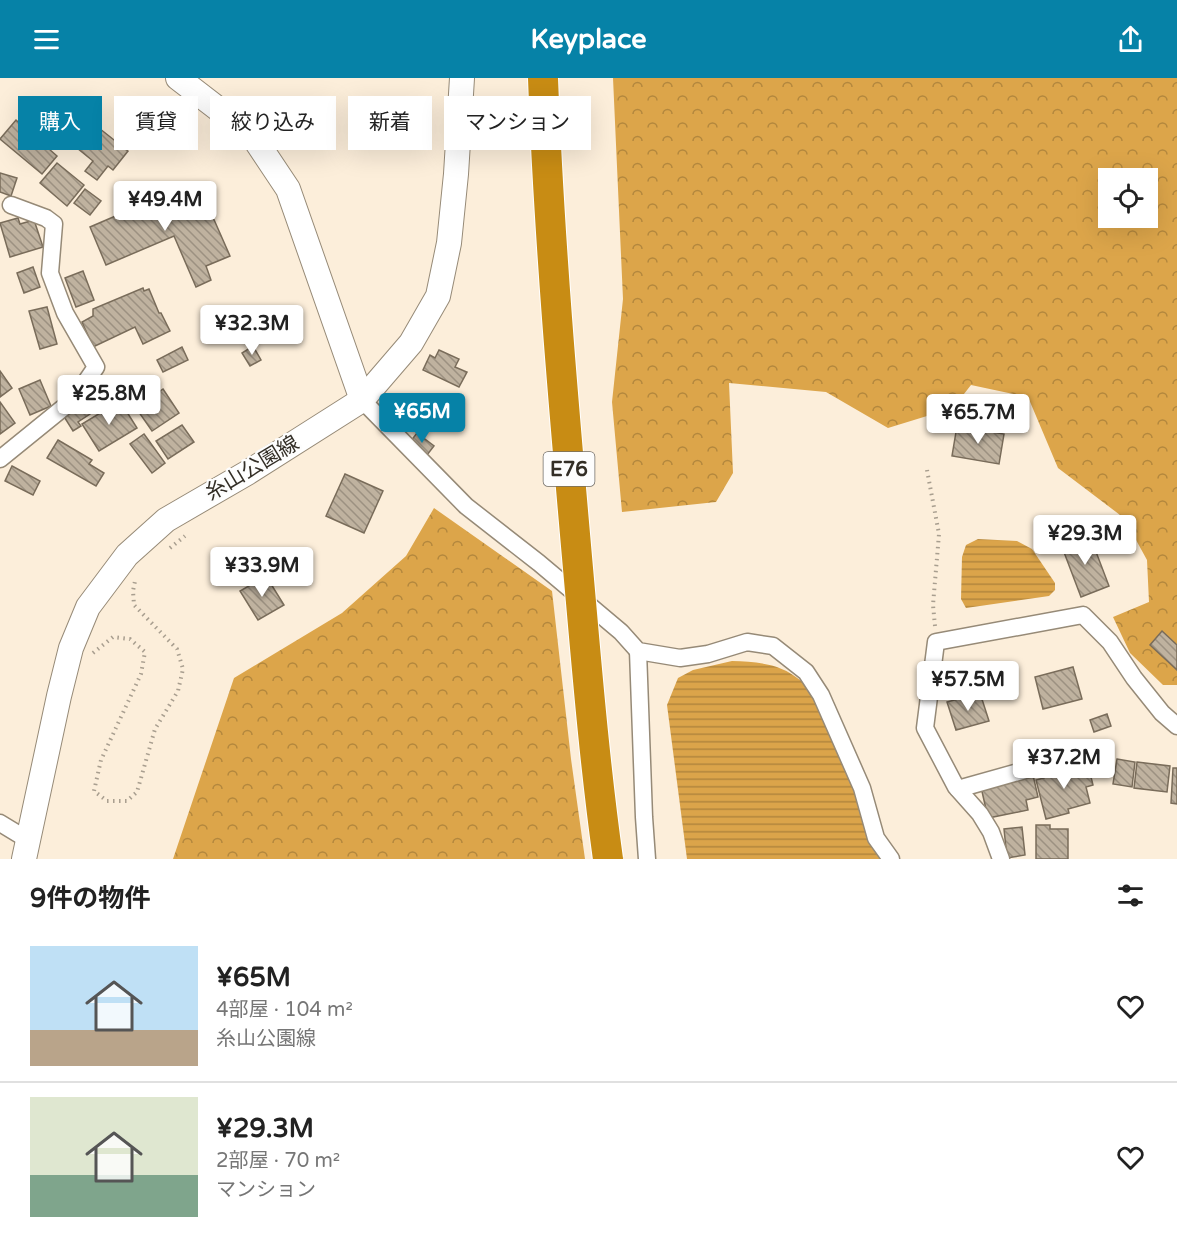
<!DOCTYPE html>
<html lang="ja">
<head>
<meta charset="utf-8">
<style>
	body { margin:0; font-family:"Varela Round","Noto Sans JP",sans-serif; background:#f6f6f6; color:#222; height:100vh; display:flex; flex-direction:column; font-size:22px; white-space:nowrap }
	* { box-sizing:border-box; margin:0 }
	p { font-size:20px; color:#767676 }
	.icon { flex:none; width:33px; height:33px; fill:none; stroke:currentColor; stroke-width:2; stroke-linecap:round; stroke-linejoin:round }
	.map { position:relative; height:781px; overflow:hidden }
	.side { display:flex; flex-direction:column; background:#fff; flex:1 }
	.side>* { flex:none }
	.top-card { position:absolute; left:18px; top:18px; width:600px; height:54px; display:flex; gap:12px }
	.fabs { position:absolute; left:1098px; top:90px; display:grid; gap:12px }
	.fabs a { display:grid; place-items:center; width:60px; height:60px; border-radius:0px; background:#fff; box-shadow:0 6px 24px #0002; font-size:30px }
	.price { position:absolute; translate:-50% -51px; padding:0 14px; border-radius:6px; background:#fff; color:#222; font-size:20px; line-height:39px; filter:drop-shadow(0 2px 3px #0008) }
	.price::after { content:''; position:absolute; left:50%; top:36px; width:18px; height:14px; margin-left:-9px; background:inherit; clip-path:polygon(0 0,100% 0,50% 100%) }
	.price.on { background:#0682a7; color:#fff }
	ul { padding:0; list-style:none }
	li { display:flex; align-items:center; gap:18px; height:150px; padding:0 30px }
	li+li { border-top:2px solid #e0e0e0 }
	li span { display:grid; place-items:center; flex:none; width:168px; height:120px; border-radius:0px; color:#555 }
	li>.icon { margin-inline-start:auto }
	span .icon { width:72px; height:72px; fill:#fffc; stroke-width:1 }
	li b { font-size:26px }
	h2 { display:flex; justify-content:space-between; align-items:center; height:72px; padding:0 30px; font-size:26px }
	.chip { padding:0 21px; border-radius:0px; background:#fff; box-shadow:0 6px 24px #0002; font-size:21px; line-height:54px }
	.chip.on { background:#0682a7; color:#fff }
	header { display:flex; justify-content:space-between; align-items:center; height:78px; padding:0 30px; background:#0682a7; color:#fff; font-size:27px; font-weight:700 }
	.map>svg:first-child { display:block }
	.forest { fill:url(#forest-crowns); fill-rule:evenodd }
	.water { fill:url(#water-rules) }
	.building { fill:url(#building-back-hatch); stroke:#796c5a; stroke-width:1.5 }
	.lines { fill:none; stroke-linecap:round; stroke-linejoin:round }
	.street-casing { stroke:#968a77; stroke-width:19 }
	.secondary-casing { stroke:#968a77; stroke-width:26 }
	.path { stroke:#a89e8f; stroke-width:4; stroke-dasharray:1.5 4.5; stroke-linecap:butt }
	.street { stroke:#fff; stroke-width:16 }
	.secondary { stroke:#fff; stroke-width:24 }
	.highway-bridge-casing { stroke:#fff; stroke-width:32; stroke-linecap:butt }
	.highway-bridge { stroke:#c88c14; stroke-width:30 }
	.labels { text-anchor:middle; stroke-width:4.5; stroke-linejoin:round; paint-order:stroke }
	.shield { fill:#fdfdfd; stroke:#706c66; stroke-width:1.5 }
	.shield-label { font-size:20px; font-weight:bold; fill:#332e26 }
	.street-label { font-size:21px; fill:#332e26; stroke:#fdfdfd }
</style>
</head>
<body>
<header><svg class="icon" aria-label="menu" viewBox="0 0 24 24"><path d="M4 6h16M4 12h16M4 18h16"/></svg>Keyplace<svg class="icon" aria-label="share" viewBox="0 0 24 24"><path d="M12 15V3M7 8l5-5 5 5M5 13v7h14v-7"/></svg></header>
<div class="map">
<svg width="1177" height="781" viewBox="0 0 1177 781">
	<defs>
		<pattern id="forest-crowns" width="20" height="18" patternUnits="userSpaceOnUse" patternTransform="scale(1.5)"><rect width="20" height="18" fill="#dca54a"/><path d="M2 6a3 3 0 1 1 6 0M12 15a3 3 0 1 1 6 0" fill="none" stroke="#b3873d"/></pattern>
		<pattern id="water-rules" width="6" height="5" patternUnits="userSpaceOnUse" patternTransform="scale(1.5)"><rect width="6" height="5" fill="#dba44a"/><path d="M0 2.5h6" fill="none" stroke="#b2863d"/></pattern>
		<pattern id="building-back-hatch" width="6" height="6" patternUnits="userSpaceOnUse" patternTransform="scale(1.5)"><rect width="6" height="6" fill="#bfb29f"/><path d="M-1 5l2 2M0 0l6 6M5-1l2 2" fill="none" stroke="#9c9181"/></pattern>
	</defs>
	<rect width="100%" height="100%" fill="#fceeda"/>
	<g class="forest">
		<path d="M613,0H1177V607H1163L1130,575L1113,539L1149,524L1147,482L1124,440L1058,390L1028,319L971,307L953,330L888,350L826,314L729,305L733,395L716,424L622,434L612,324L623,221ZM1108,100H1148V140H1108Z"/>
		<polygon points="434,430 552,513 571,681 585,781 173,781 234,600 342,535 406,478"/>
	</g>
	<g class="water">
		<polygon points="978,461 1017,463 1032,471 1055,505 1055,512 1049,518 966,530 961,521 962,479 966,467"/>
		<path d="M732,583C757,584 780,585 800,602C805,606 808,612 812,617L866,729L882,781H687L667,627L678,600L693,592Z"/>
	</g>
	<g class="building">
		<polygon points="85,39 128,73 113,92 108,88 97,102 85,93 93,83 67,62"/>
		<polygon points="16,42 57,78 42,96 0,61"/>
		<polygon points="57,85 84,107 67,128 40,105"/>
		<polygon points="0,95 17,100 11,118 0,114"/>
		<polygon points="183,109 188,119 193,117 195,121 199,120 204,130 208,128 230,178 206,188 211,202 196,209 174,158 106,187 90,149"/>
		<polygon points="85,111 101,123 90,137 74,125"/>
		<polygon points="18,140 20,146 34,142 43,169 10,179 0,145"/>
		<polygon points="33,189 40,209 24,215 17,195"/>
		<polygon points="83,193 94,222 76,229 65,200"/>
		<polygon points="143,210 144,213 149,211 159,235 161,235 170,253 143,266 135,249 93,269 82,244 93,238 93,231"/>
		<polygon points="47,229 57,266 40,271 29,233"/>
		<polygon points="253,268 261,282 250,288 242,275"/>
		<polygon points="182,269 188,282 163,294 157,282"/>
		<polygon points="439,272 459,281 455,289 467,294 459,309 423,292 430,277 435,280"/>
		<polygon points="0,293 12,310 0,319"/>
		<polygon points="40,302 51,328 30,337 19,311"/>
		<polygon points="163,311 179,335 152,353 136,330"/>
		<polygon points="120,323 137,350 99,373 82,346"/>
		<polygon points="0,324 15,345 0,356"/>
		<polygon points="83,324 90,336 78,344 81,348 73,353 63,337"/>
		<polygon points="182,347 194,364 168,381 156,363"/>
		<polygon points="957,348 1004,356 999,386 952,378"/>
		<polygon points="417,355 434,368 427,377 410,364"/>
		<polygon points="144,356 165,385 152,395 130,366"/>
		<polygon points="58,362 92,382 89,386 104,395 96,408 47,380"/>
		<polygon points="12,388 40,403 33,417 5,403"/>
		<polygon points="345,396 383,413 364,455 326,438"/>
		<polygon points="1090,458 1109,508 1081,519 1062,469"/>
		<polygon points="266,498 284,527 258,542 240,513"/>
		<polygon points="1162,553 1177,567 1177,592 1150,567"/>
		<polygon points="1073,589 1082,621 1043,631 1035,599"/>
		<polygon points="980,615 989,643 956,652 947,624"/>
		<polygon points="1107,636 1111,648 1094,654 1090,642"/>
		<polygon points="1117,681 1135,684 1132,709 1113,706"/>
		<polygon points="1137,684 1170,688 1167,714 1134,710"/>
		<polygon points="1073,687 1074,692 1083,690 1083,692 1089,691 1093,707 1086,709 1090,725 1068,731 1069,735 1046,741 1036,702 1044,700 1042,694"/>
		<polygon points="1173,690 1177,690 1177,726 1171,725"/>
		<polygon points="1033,697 1038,719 1026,722 1028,732 988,740 981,709"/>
		<polygon points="1036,747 1050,747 1050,751 1068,751 1068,781 1036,781"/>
		<polygon points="1022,749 1025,777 1007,780 1004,751"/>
	</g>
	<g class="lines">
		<defs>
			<g id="street">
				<polyline points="362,322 466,428 539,485 621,554 638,573 680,580 708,576 747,564 773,568 806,594 821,617 862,710 876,760 891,781"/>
				<polyline points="0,381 74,321 96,289 65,235 50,195 54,146 46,140 11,127"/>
				<polyline points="638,573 644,739 647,781"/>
				<polyline points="958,711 1050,685"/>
				<polyline points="0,745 28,762"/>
				<polyline points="1001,781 991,754 980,736 956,709 925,650 936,564 1083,537 1110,564 1134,600 1162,635 1177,648"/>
			</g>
			<g id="secondary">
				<polyline points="178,0 252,57 288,111 362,322"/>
				<polyline points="24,781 59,618 71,570 88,529 127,477 166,442 247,395 362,322 411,265 438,218 449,165 456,96 462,0"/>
			</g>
		</defs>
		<use href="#street" class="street-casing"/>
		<use href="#secondary" class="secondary-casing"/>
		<g class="path">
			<polyline points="927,392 939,456 933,527 935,548"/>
			<polyline points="170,470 185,458"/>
			<polyline points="93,575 113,559 130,561 145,574 141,596 101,682 94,713 107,723 127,723 137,714 155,651 178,613 183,591 177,571 134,527 133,513 135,503"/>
		</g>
		<use href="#street" class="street"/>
		<use href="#secondary" class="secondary"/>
		<defs>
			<path id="highway-bridge" d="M543,0C549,160 563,320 577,479C586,580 594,681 608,781"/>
		</defs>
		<use href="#highway-bridge" class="highway-bridge-casing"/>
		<use href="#highway-bridge" class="highway-bridge"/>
	</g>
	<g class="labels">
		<rect class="shield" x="543.5" y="374" width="51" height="34" rx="4.5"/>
		<g class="shield-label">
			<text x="569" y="398">E76</text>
		</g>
		<g class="street-label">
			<text transform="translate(252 390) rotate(-31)" y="7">糸山公園線</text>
		</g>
	</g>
</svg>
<div class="fabs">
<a><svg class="icon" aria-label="locate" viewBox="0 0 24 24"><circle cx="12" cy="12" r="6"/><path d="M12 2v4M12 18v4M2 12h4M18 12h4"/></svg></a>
</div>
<b class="price" style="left:165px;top:154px">¥49.4M</b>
<b class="price" style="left:252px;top:278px">¥32.3M</b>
<b class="price" style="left:109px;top:348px">¥25.8M</b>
<b class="price on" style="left:422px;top:366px">¥65M</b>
<b class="price" style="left:978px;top:367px">¥65.7M</b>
<b class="price" style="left:1085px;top:488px">¥29.3M</b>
<b class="price" style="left:262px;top:520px">¥33.9M</b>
<b class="price" style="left:968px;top:634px">¥57.5M</b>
<b class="price" style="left:1064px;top:712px">¥37.2M</b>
<div class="top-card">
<a class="chip on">購入</a>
<a class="chip">賃貸</a>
<a class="chip">絞り込み</a>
<a class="chip">新着</a>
<a class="chip">マンション</a>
</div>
</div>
<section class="side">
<h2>9件の物件<svg class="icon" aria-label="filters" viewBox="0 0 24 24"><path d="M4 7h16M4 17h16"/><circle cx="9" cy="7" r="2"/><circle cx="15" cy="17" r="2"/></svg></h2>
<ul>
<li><span style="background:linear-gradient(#bfe0f5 70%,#b9a48a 0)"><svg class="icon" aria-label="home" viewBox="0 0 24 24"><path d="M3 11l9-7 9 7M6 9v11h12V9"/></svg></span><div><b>¥65M</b><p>4部屋 · 104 m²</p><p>糸山公園線</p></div><svg class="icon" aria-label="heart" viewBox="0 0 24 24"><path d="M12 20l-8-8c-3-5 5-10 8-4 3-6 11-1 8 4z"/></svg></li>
<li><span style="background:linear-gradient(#dfe7d0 65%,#7fa58c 0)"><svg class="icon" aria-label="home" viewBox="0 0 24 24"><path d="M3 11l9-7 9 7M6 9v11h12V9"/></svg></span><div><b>¥29.3M</b><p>2部屋 · 70 m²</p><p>マンション</p></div><svg class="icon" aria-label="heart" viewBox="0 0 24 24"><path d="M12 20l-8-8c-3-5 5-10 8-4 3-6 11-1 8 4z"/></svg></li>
</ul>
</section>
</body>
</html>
